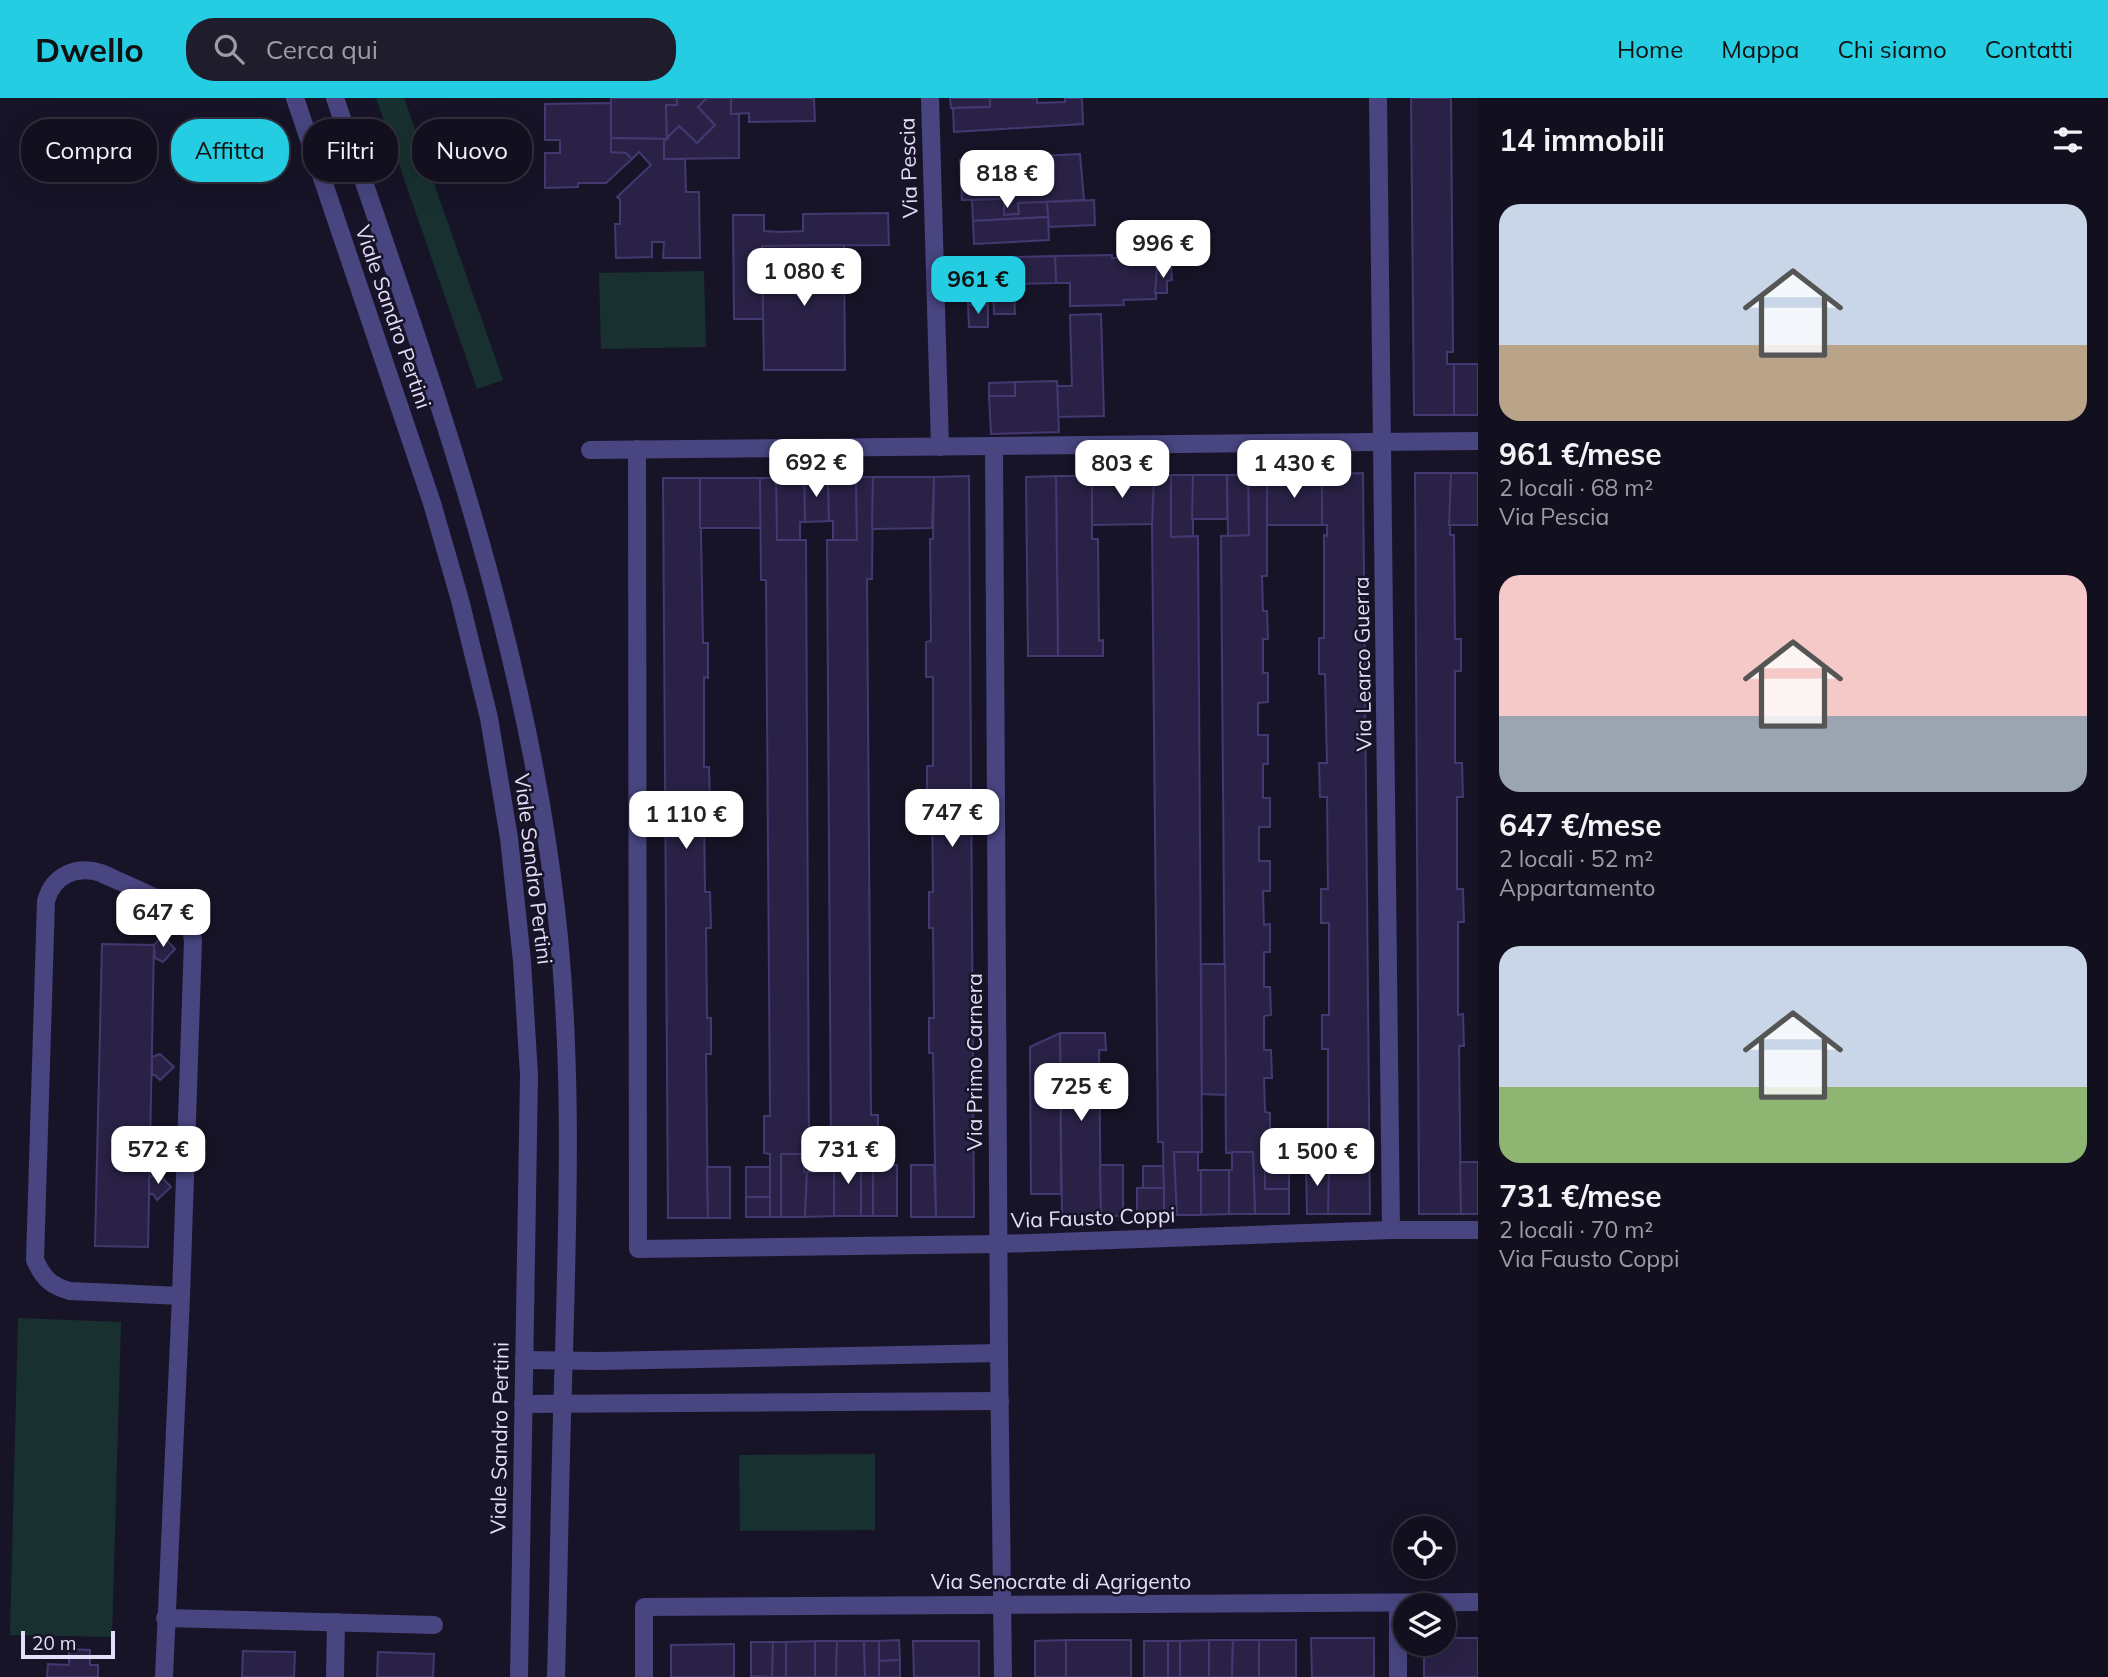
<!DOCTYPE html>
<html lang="it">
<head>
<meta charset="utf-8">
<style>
	body { margin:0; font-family:Mulish,sans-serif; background:#1f1d2b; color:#f1f3f6; height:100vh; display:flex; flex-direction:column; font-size:26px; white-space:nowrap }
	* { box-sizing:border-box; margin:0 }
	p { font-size:23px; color:#9c9ca4 }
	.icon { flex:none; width:38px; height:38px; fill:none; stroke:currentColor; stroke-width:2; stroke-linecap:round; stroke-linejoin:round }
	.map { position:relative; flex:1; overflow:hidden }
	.side { display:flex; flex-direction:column; background:#120f1e; width:630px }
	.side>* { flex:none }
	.hud { position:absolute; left:21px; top:21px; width:665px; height:63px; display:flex; gap:14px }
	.controls { position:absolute; left:1393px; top:1418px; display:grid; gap:14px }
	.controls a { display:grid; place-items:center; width:63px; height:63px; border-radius:50%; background:#120f1e; box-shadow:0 7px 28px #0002,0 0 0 2px #312f3c; font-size:35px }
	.scale { position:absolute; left:21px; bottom:18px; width:94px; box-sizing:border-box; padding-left:7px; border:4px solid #e3dffb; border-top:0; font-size:19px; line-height:24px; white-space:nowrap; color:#e3dffb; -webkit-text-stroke:5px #181428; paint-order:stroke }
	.price { position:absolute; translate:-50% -60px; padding:0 16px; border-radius:14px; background:#fff; color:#222; font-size:23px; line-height:46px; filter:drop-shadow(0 2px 4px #0008) }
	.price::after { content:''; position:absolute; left:50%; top:42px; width:21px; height:16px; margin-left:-10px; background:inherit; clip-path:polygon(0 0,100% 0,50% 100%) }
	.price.selected { background:#24cde2; color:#111 }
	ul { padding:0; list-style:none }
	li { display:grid; align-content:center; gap:14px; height:371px; padding:0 21px }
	li span { display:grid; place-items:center; height:217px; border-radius:21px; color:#555 }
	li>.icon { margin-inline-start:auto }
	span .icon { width:126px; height:126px; fill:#fffc; stroke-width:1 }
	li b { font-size:30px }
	h2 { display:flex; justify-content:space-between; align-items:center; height:84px; padding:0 21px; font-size:30px }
	.chip { padding:0 24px; border-radius:28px; background:#120f1e; box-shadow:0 7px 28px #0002,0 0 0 2px #312f3c; font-size:24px; line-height:63px }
	.chip.selected { background:#24cde2; color:#111 }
	header { display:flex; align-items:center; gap:42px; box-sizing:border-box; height:98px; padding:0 35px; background:#24cde2; color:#111 }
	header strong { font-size:33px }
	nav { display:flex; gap:38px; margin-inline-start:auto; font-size:24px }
	.search { width:490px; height:63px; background:#1f1d2b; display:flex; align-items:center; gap:18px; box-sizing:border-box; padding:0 24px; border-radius:28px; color:#9c9ca4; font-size:26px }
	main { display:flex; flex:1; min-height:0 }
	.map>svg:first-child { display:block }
	.green { fill:#183130 }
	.building { fill:#2a2246; stroke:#43386f; stroke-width:2 }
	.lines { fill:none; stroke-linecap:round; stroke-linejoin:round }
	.minor { stroke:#484581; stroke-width:18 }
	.labels { text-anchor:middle; stroke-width:5; stroke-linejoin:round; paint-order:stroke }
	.street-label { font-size:21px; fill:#e3dffb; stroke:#181428 }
</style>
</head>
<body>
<header>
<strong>Dwello</strong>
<div class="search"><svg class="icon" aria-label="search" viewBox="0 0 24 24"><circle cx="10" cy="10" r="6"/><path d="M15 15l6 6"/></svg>Cerca qui</div>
<nav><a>Home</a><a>Mappa</a><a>Chi siamo</a><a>Contatti</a></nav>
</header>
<main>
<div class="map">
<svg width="1478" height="1579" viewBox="0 0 1478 1579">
	<rect width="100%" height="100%" fill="#181428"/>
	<g class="green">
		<polygon points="376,0 404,0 503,282 477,291"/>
		<polygon points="704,173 706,249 601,251 599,175"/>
		<polygon points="18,1220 121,1224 112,1539 10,1537"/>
		<polygon points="875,1356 875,1432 740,1433 739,1357"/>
	</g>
	<g class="building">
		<polygon points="611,0 677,0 677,7 666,7 667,41 611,40"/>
		<polygon points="677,0 707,0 698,9 715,27 697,45 679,28 667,41 666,7 677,7"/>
		<polygon points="707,0 731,0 731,16 739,16 739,60 664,61 664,43 679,28 697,45 715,27 698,9"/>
		<polygon points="731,0 814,0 815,23 749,24 749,15 731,16"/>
		<polygon points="950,0 990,0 990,9 951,10"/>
		<polygon points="990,0 1037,0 1037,5 1065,4 1065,0 1082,0 1083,26 954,34 953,10 990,9"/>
		<polygon points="1411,0 1451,0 1453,254 1447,254 1447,266 1454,266 1454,317 1414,317"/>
		<polygon points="611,5 611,54 626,55 632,61 606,85 578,85 578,89 545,90 545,55 560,55 560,42 545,42 545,6"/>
		<polygon points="611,40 667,41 664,43 664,61 685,61 686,94 699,94 700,160 663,160 664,144 652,144 652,159 616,160 615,126 620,126 620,101 617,99 651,67 639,54 632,61 626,55 611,54"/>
		<polygon points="1080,56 1084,102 1018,105 1019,116 1004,117 1004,101 962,102 960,62"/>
		<polygon points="1004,101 1004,117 1019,116 1018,105 1047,104 1048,119 973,123 972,102"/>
		<polygon points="1094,102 1095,127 1049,129 1047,104"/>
		<polygon points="888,115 889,147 762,148 764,221 734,221 733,117 764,117 764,133 780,134 803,133 803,116"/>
		<polygon points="1048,119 1049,142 974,146 973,123"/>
		<polygon points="844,147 845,272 764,272 762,148"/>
		<polygon points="1112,157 1112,160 1157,159 1156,201 1123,202 1124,207 1070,208 1070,185 1056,185 1055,158"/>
		<polygon points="1055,158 1056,185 1014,186 1015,216 994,216 993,186 1013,185 1012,159"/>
		<polygon points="1012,159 1013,185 987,186 988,207 968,207 966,160"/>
		<polygon points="1157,170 1171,170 1172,182 1167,183 1167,195 1155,195"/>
		<polygon points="968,207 988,207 988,229 969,229"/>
		<polygon points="1101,216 1104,318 1058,319 1057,288 1072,288 1070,217"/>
		<rect x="1454" y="266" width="24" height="51"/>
		<polygon points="1057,283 1059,334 991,336 989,298 1015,298 1015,284"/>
		<polygon points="1015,284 1015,298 989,298 989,285"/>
		<polygon points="1363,375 1370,1116 1328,1116 1328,951 1322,951 1322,917 1329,917 1329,825 1321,825 1321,791 1328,791 1327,699 1320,699 1319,665 1327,665 1325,576 1319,576 1319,540 1324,540 1324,437 1327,438 1327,427 1322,427 1322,376"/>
		<polygon points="1415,375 1451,375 1450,437 1454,437 1455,541 1461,541 1461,573 1455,573 1455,665 1462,665 1463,699 1457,699 1457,791 1463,791 1464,824 1458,824 1458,917 1463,916 1464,948 1459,948 1461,1116 1419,1116"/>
		<polygon points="1451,375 1478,375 1478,427 1449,427"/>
		<polygon points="1267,376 1322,376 1322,427 1266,427"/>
		<polygon points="1267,376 1267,478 1262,478 1263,513 1267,513 1268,541 1263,541 1263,575 1268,575 1268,604 1258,605 1258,637 1268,637 1268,666 1263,666 1263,700 1270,700 1270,729 1259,729 1259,763 1270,763 1270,793 1263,793 1264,827 1270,826 1270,854 1264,854 1264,889 1270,889 1271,917 1264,918 1264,952 1271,952 1272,980 1264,980 1265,1014 1270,1015 1270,1042 1265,1042 1265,1091 1289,1091 1289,1116 1255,1116 1253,1054 1226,1055 1221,438 1249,437 1248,377"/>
		<polygon points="1154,377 1171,377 1171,439 1198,438 1202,1054 1174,1054 1177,1117 1164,1117 1163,1044 1158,1044 1152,426"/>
		<polygon points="1154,377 1152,426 1092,427 1092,378"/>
		<polygon points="1171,377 1193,377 1193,438 1171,439"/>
		<polygon points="1193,377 1227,377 1227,421 1192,421"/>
		<polygon points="1227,377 1248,377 1249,437 1228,438"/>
		<polygon points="969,378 974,1119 936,1119 933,955 929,955 929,920 934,920 933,830 929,830 929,794 933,794 932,704 927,704 927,668 933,668 933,579 926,579 926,544 931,543 930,441 933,441 934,379"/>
		<polygon points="1056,378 1092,378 1092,441 1098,441 1099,543 1103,542 1103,558 1058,558"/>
		<polygon points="1056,378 1058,558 1028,558 1026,379"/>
		<polygon points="804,379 828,379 829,423 805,424"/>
		<polygon points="804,379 805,424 800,424 800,442 777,442 776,380"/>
		<polygon points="828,379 856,379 857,442 833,442 833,423 829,423"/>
		<polygon points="856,379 873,379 872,481 867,481 871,1017 878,1017 878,1057 873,1057 873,1118 861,1118 861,1057 831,1057 827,442 857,442"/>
		<polygon points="873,379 934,379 932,430 872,431"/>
		<polygon points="663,380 700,380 703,545 708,545 708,580 704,579 704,669 709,669 710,704 704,705 705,794 710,794 711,830 706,830 707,920 711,920 711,956 706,956 708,1120 668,1120"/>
		<polygon points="700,380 760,380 761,430 700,430"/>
		<polygon points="760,380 776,380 777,442 806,442 809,1056 781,1056 781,1119 770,1119 770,1056 764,1055 764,1018 770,1018 766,482 761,482"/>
		<polygon points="163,838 175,851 163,864 155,860 154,847"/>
		<polygon points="102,846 154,847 148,1149 95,1148"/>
		<polygon points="1201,866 1225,866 1226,997 1202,996"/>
		<polygon points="1060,935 1105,935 1106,952 1099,952 1101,1118 1062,1118"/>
		<polygon points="1060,935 1061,1096 1031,1096 1030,949"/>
		<polygon points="160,956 174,969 160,982 155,977 152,977 152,959"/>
		<polygon points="1174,1054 1198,1054 1198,1072 1201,1072 1201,1117 1177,1117"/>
		<polygon points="1232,1054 1253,1054 1255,1116 1229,1116 1229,1072 1232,1072"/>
		<polygon points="781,1056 804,1056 804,1074 807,1074 805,1119 781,1119"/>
		<polygon points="838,1057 861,1057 861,1118 834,1118 834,1073 838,1073"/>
		<polygon points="1460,1064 1478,1064 1478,1116 1461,1116"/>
		<polygon points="1306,1065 1329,1065 1328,1116 1307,1116"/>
		<rect x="1265" y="1066" width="24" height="25"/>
		<rect x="873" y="1067" width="24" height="51"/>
		<polygon points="911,1067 934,1067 936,1119 911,1119"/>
		<polygon points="1100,1067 1123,1067 1123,1118 1101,1118"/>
		<polygon points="1143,1068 1163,1068 1164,1090 1143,1090"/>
		<polygon points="707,1069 730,1069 730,1120 708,1120"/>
		<rect x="746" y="1069" width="24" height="30"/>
		<polygon points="1201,1072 1229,1072 1229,1116 1201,1117"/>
		<polygon points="834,1073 834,1118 805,1119 807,1074"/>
		<polygon points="159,1076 171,1089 157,1102 153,1096 149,1096 149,1079"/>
		<rect x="1137" y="1090" width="27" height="27"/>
		<rect x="746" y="1099" width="24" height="20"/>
		<polygon points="1311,1540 1374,1540 1374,1579 1312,1579"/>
		<polygon points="1444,1540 1478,1540 1478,1579 1424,1579 1424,1545 1444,1545"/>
		<polygon points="899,1542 900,1562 879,1563 879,1543"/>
		<rect x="1066" y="1542" width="65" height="37"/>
		<polygon points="1066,1542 1066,1579 1035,1579 1035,1543"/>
		<polygon points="1209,1542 1233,1542 1232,1579 1209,1579"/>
		<polygon points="1209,1542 1209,1579 1180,1579 1180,1543"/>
		<polygon points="1233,1542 1259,1542 1259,1579 1232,1579"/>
		<rect x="1259" y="1542" width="37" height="37"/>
		<polygon points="815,1543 837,1543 836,1579 815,1579"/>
		<polygon points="815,1543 815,1579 786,1579 786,1544"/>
		<polygon points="837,1543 864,1543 865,1579 836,1579"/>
		<polygon points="864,1543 879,1543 879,1579 865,1579"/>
		<polygon points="913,1543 979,1543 979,1579 914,1579"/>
		<rect x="1144" y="1543" width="24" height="36"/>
		<rect x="1168" y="1543" width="12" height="36"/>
		<polygon points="751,1544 773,1544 772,1579 751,1578"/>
		<polygon points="773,1544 786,1544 786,1579 751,1579 772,1579"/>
		<polygon points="734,1546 734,1579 671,1579 671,1547"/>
		<polygon points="69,1551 90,1552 90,1567 98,1567 98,1579 47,1579 48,1566 69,1567"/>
		<polygon points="243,1553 295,1554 294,1579 242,1579"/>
		<polygon points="378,1554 434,1556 433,1579 377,1579"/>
		<polygon points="900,1562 900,1579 879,1579 879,1563"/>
	</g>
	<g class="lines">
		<g class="minor">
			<polyline points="295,0 432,405 460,502 489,620 509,740 522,863 529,977 519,1579"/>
			<path d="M335,0C426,266 524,529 556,811C573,959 568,1107 564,1255C560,1363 559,1471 556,1579"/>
			<polyline points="930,0 940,349"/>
			<polyline points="1378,0 1391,1132"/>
			<polyline points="994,349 999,1255 1003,1579"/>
			<polyline points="637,351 638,1151 999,1146 1391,1132 1478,1132"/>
			<polyline points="590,352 1478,343"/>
			<polyline points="524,1262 599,1263 999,1255"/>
			<polyline points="523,1306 1000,1303"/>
			<polyline points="1398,1505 1398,1579"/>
			<polyline points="165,1520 434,1527"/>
			<path d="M164,1579L181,1198L193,843C192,835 191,828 187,821C176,806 120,784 101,775C77,767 53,777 46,803L35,1162C43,1180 51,1188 70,1193L181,1198"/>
			<polyline points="335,1579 336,1524"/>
			<polyline points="644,1579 644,1509 1478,1504"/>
		</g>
	</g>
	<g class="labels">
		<g class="street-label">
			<text transform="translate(909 70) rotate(-92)" y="7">Via Pescia</text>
			<text transform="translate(393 219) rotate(71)" y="7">Viale Sandro Pertini</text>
			<text transform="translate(1363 566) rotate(-91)" y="7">Via Learco Guerra</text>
			<text transform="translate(533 771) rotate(83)" y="7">Viale Sandro Pertini</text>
			<text transform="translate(975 964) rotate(-90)" y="7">Via Primo Carnera</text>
			<text transform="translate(1093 1120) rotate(-2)" y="7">Via Fausto Coppi</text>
			<text transform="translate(500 1340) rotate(-89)" y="7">Viale Sandro Pertini</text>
			<text x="1061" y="1491">Via Senocrate di Agrigento</text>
		</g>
	</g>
</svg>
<div class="controls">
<a><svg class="icon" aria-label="locate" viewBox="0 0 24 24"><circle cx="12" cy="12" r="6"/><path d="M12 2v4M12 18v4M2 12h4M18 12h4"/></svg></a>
<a><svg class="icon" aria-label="layers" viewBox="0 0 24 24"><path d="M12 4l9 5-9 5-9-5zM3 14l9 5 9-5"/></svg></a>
</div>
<div class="scale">20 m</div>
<b class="price" style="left:1007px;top:112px">818 €</b>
<b class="price" style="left:1163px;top:182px">996 €</b>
<b class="price" style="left:804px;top:210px">1 080 €</b>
<b class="price selected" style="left:978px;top:218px">961 €</b>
<b class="price" style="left:816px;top:401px">692 €</b>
<b class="price" style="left:1122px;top:402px">803 €</b>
<b class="price" style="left:1294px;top:402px">1 430 €</b>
<b class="price" style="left:952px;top:751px">747 €</b>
<b class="price" style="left:686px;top:753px">1 110 €</b>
<b class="price" style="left:163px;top:851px">647 €</b>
<b class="price" style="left:1081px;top:1025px">725 €</b>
<b class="price" style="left:158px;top:1088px">572 €</b>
<b class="price" style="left:848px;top:1088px">731 €</b>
<b class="price" style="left:1317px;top:1090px">1 500 €</b>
<div class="hud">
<a class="chip">Compra</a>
<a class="chip selected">Affitta</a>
<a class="chip">Filtri</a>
<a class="chip">Nuovo</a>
</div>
</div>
<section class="side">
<h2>14 immobili<svg class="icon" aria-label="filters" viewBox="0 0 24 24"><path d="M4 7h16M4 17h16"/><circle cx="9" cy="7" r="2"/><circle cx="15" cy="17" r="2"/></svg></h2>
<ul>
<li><span style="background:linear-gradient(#c9d6e8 65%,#b9a48a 0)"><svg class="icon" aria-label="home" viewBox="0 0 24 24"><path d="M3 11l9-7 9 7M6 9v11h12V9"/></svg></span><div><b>961 €/mese</b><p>2 locali · 68 m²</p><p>Via Pescia</p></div></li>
<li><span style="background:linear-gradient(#f6c9c9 65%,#9aa5b1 0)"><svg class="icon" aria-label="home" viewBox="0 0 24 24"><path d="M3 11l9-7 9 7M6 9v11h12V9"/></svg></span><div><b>647 €/mese</b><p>2 locali · 52 m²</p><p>Appartamento</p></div></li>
<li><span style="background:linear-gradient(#c9d6e8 65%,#8fb573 0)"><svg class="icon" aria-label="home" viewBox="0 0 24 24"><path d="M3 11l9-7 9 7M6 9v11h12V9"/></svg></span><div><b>731 €/mese</b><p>2 locali · 70 m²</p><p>Via Fausto Coppi</p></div></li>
</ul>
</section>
</main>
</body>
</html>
